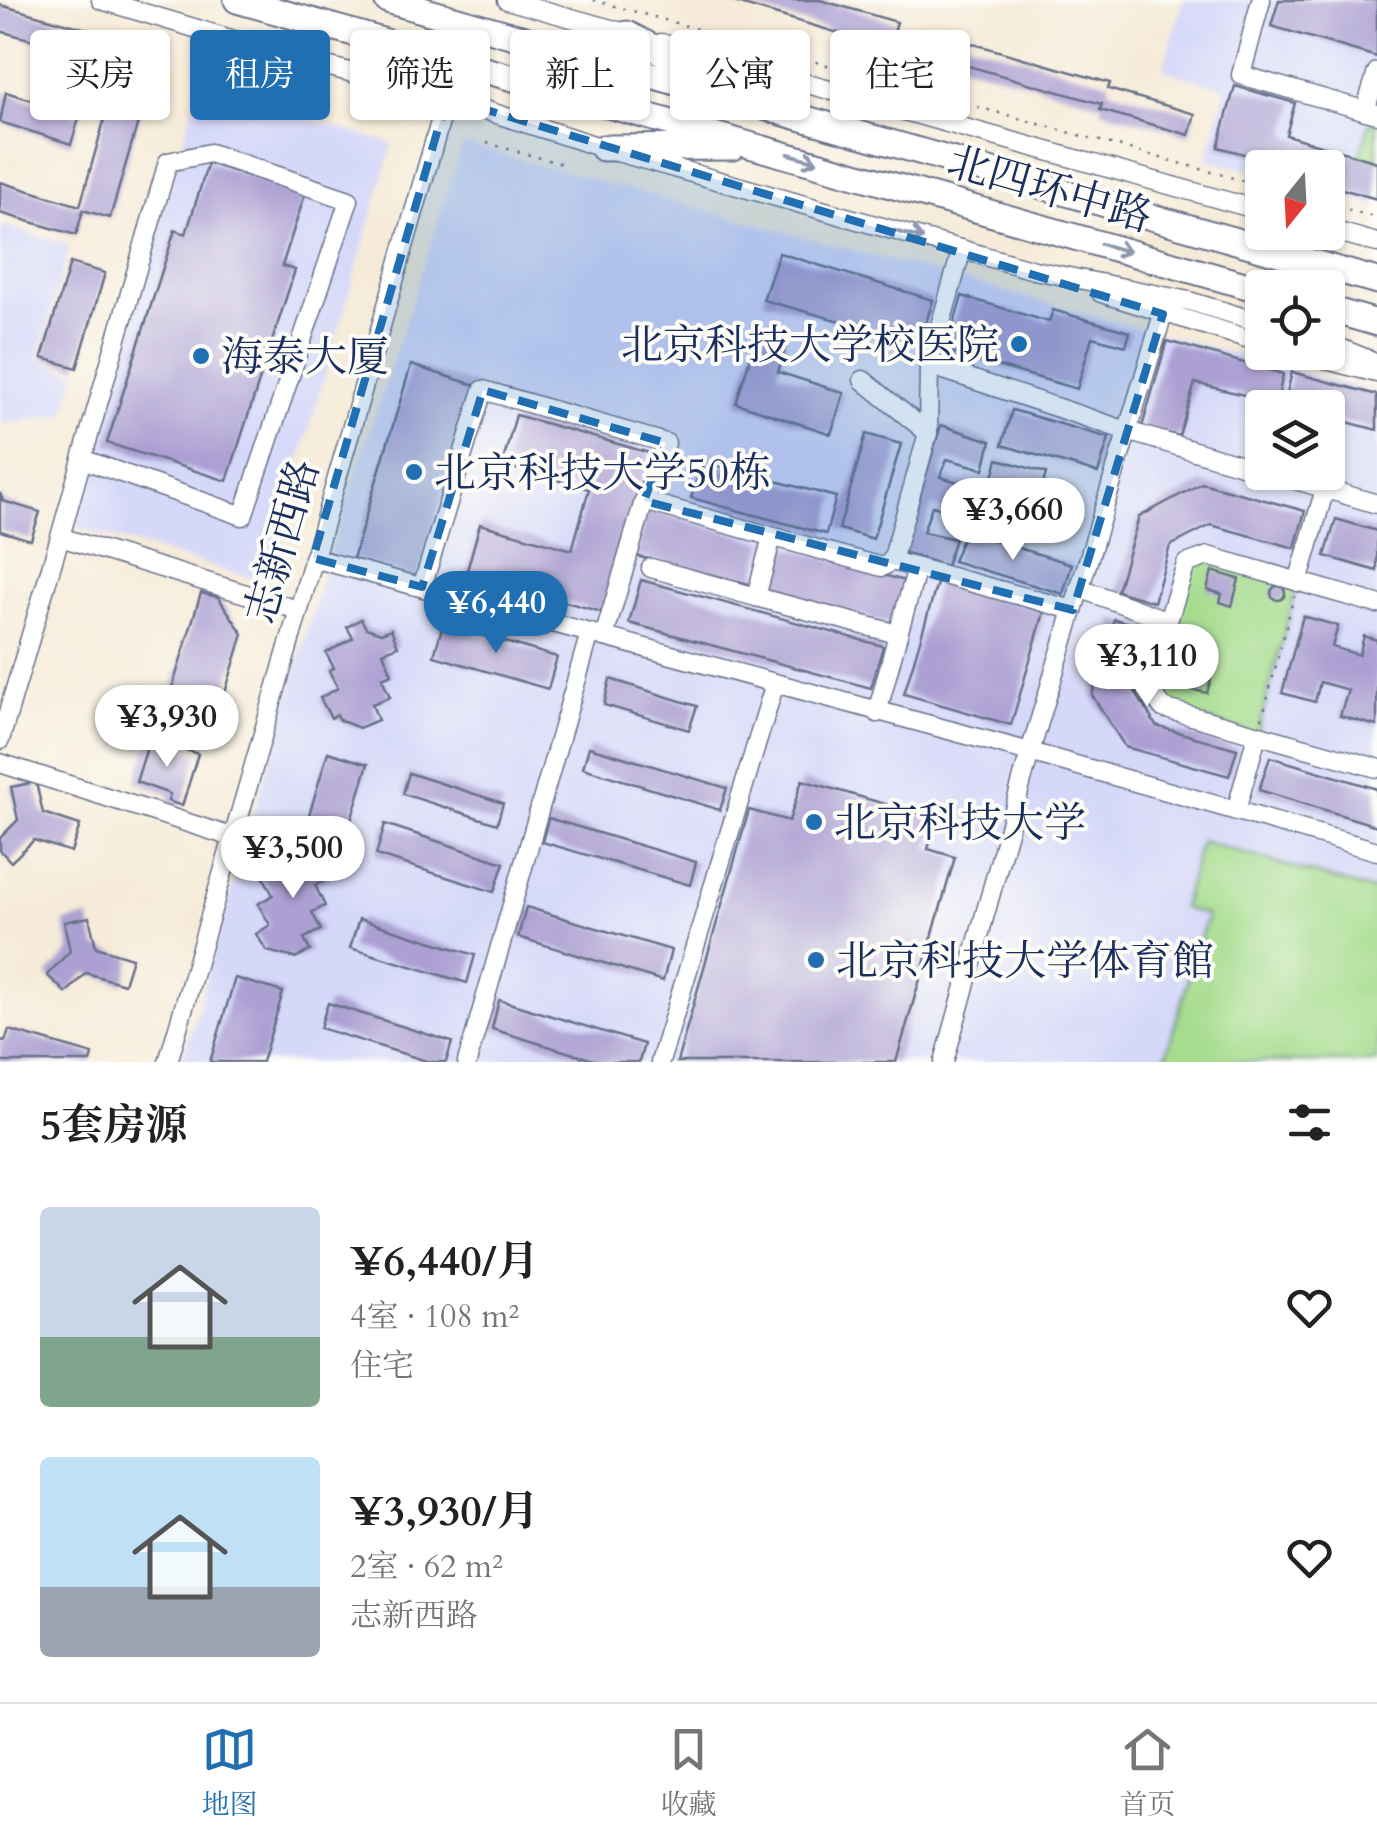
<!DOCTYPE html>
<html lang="zh">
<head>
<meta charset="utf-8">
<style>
	body { margin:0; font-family:Cardo,"Noto Serif SC",serif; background:#f6f6f6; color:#222; height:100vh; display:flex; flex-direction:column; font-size:38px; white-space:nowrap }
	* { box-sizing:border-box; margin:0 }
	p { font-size:32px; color:#767676 }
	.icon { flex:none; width:55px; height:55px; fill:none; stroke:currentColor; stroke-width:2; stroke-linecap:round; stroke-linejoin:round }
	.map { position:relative; height:1062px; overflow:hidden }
	.drawer { display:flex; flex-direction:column; background:#fff; flex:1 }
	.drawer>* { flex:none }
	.hud { position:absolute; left:30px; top:30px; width:1318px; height:90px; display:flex; gap:20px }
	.needle { width:65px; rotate:198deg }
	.tools { position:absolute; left:1245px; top:150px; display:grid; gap:20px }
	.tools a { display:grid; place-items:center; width:100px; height:100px; border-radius:10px; background:#fff; box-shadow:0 2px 8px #0004; font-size:50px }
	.price { position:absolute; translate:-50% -85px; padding:0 22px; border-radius:35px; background:#fff; color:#222; font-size:32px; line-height:65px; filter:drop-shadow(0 2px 5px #0008) }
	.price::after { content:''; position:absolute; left:50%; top:60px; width:30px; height:22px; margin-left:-15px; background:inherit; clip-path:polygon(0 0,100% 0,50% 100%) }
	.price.selected { background:#1f6fb2; color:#fff }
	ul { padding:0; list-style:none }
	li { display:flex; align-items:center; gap:30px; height:250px; padding:0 40px }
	li span { display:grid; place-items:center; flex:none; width:280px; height:200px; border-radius:10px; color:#555 }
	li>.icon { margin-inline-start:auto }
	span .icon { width:120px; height:120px; fill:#fffc; stroke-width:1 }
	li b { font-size:42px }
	h2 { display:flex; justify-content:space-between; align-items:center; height:120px; padding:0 40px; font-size:42px }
	.pill { padding:0 35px; border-radius:10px; background:#fff; box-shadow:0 2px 8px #0004; font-size:35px; line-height:90px }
	.pill.selected { background:#1f6fb2; color:#fff }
	.tabs { display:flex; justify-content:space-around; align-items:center; height:140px; border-top:2px solid #e0e0e0; background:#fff; font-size:28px; color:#767676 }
	.tabs a { display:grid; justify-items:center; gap:5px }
	.tabs .selected { color:#1f6fb2 }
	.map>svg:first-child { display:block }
	.built { fill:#d5d8f9; fill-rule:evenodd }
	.green { fill:#a5dc8d; stroke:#608676; stroke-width:2.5 }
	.building { fill:#aca0d3 }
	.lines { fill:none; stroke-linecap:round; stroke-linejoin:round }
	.minor-casing { stroke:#687189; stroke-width:21 }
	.highway-casing { stroke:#687189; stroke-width:29 }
	.path { stroke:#687189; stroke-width:2.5; stroke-dasharray:2.5 8; stroke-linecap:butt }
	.minor { stroke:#fff; stroke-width:18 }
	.highway { stroke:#fff; stroke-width:25 }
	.oneway { stroke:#8d97ae }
	.marked { fill:#1f6fb2; fill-opacity:0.2; stroke:#1f6fb2; stroke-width:8; stroke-dasharray:20 12; stroke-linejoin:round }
	.poi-dot { fill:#1f6fb2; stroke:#fdfcf7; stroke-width:4 }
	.labels { text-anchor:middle; stroke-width:8; stroke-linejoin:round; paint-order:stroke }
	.street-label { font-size:42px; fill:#1b2f5e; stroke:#fdfcf7 }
	.poi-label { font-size:42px; fill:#1b2f5e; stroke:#fdfcf7; text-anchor:start }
</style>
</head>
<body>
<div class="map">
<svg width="1377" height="1062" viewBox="0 0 1377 1062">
	<rect width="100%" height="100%" fill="#fdfcf7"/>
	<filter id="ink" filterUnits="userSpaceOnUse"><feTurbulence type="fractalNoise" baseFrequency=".01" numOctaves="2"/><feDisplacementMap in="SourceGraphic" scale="20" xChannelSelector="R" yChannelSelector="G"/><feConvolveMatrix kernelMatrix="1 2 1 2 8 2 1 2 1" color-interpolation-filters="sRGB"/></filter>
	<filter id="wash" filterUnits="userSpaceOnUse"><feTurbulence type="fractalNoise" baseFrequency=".0048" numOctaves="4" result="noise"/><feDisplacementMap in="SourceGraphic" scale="40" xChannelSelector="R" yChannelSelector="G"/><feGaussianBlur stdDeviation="2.25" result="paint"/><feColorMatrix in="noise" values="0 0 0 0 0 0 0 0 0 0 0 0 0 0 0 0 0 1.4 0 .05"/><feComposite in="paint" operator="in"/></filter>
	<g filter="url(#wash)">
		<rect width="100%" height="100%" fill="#f6ebd8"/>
		<g class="built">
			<polygon points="1183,0 1377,0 1377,206 1328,192 1328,168 1262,168 1262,174 1207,159 1226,88 1163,70"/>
			<polygon points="199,87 393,144 264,582 70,525"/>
			<path d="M463,144L1377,393V1062H182L321,582ZM1262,408H1328V472H1262Z"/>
			<polygon points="0,225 69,245 38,359 77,373 65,414 0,425"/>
		</g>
		<g class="green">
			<polygon points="1370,122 1377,124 1377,162 1359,157"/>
			<polygon points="1208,556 1298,582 1257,735 1163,708 1150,690 1186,564"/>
			<polygon points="1201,841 1377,892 1377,1062 1164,1062 1207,915 1182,908"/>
		</g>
		<g id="blocks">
			<g class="building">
				<polygon points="727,0 820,0 897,22 889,48"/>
				<polygon points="1279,0 1377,0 1377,57 1271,26"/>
				<polygon points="0,5 159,49 152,73 0,31"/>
				<polygon points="932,32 1110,83 1108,89 1195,114 1189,135 1100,110 1102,104 926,54"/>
				<polygon points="1235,86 1295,103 1286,135 1377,162 1377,199 1328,185 1328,168 1276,168 1278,163 1218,147"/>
				<polygon points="6,92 80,115 71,144 0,122"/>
				<polygon points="111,96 143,105 110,218 83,210 76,235 0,213 0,182 80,206"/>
				<polygon points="208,163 305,194 282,266 295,270 227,481 107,443 175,230 186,234"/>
				<polygon points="779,253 933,300 920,343 763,300"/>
				<polygon points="70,263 105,273 77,368 42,358"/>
				<polygon points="962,296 1049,322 1053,310 1130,332 1126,346 1092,337 1077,389 946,351"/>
				<polygon points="758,333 787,343 778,372 844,393 831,434 736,403"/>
				<polygon points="1167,341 1283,374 1277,403 1195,383 1179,436 1142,427"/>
				<polygon points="411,365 475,385 417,577 353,559"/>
				<polygon points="1292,372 1377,395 1377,430 1328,417 1328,408 1284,405"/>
				<polygon points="1012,410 1109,438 1098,473 1002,445"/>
				<polygon points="516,415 650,453 605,613 466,574 480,524 572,550 589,489 502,465"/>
				<polygon points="941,425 991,441 984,469 947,459 940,477 980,488 971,516 932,506 923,532 955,539 946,566 903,552"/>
				<polygon points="866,434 901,444 873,539 839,529"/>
				<polygon points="998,459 1046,473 1028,539 980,524"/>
				<polygon points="703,462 836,497 826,534 691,498"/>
				<polygon points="1202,483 1305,511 1295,548 1211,525 1170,546 1154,602 1117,591 1139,517"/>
				<polygon points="0,493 3,501 40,512 31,540 0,531"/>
				<polygon points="647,510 764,542 753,585 636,556"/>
				<polygon points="1336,519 1377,531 1377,571 1325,556"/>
				<polygon points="965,532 1072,564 1063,594 953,561"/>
				<polygon points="778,545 905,581 892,624 765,590"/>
				<polygon points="1212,571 1239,579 1232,606 1220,602 1222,594 1207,590"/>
				<polygon points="641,580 883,646 871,688 629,623"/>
				<polygon points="938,580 1044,612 1011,725 904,694"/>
				<circle cx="1278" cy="593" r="7"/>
				<polygon points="201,593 218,597 243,634 212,735 163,718"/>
				<polygon points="1303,616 1338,626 1332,647 1359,655 1364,636 1377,640 1377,726 1340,716 1348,690 1320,682 1315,702 1282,693"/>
				<polygon points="361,619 366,628 381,633 391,629 398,646 383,652 392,674 382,678 390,697 372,704 378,720 359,728 339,720 337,715 331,718 320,698 338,688 329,671 334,668 326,653 353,638 347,627"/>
				<polygon points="1114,619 1146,628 1130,683 1156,726 1237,749 1229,776 1125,747 1092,695"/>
				<polygon points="443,624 557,657 548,689 434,656"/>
				<polygon points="1196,667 1213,672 1207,693 1183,688 1179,680 1182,668 1194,672"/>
				<polygon points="610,679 697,706 689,730 604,705"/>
				<polygon points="150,738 198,754 182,806 168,801 170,794 136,782"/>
				<polygon points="589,747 727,788 720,810 583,768"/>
				<polygon points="328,752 368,764 346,837 306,825"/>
				<polygon points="1270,757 1377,789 1377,826 1259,790"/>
				<polygon points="409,773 503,803 497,824 403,794"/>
				<polygon points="802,780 937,819 928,849 955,857 896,1062 677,1062 749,810 789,821"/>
				<polygon points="36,782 43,813 80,825 71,852 34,840 11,862 0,850 0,838 18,820 11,787"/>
				<polygon points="548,818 696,862 690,885 542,842"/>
				<polygon points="385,824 504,863 494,892 376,855"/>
				<polygon points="290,845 317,850 330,878 315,885 325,906 312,912 321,930 304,938 310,951 295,958 267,951 256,934 270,925 258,904 273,895 264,878 281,868 273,855"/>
				<polygon points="526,907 671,950 663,981 518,937"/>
				<polygon points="89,917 96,947 132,958 124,984 86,973 66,993 47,975 70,951 64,922"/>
				<polygon points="359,919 475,955 467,983 350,948"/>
				<polygon points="235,978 283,992 262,1062 210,1062"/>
				<polygon points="499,1000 644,1044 639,1062 600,1062 492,1029"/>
				<polygon points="328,1003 452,1042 446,1062 430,1062 320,1028"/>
				<polygon points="9,1030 93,1054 91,1062 0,1062 0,1040 5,1041"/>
			</g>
		</g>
	</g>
	<g filter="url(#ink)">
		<use href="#blocks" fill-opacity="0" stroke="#687189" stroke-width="2.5"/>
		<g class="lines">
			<defs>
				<g id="minor">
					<polyline points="101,0 274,52 447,98 603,148 1034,270 1189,301 1262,323"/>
					<polyline points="507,0 636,36"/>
					<polyline points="1261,0 1241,75 1377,114"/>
					<polyline points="661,43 1262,211"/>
					<polyline points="1365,111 1377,72"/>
					<polyline points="1328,229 1377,243"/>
					<polyline points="962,249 929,365 1127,431 1262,471"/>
					<polyline points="1101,293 1262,343"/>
					<polyline points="1328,343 1377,363"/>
					<polyline points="1295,352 1377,373"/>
					<polyline points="863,380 928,433 892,561"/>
					<polyline points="928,433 929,365"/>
					<polyline points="1269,472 1377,504"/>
					<polyline points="60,537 82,459 243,516 349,200 210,153 168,162 82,459"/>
					<polyline points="313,558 1030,752 1377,851"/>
					<polyline points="651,568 756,597 772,537"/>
					<polyline points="1298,582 1325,489"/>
					<polyline points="422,587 483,390 666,443 644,501"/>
					<polyline points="1079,588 1168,621 1150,690 1163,708 1377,768"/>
					<polyline points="756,597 898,634 917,568"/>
					<polyline points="1168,621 1186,564 1208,556 1377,604"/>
					<polyline points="604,637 644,501 882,567 892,561 1073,610"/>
					<polyline points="877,713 898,634"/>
					<polyline points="0,740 60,537 298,610"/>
					<polyline points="0,763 232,837"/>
					<polyline points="1236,811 1257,735"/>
					<polyline points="168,1062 447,98"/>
					<polyline points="467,1062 590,633"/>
					<polyline points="660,1062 775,683"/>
					<polyline points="944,1062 1030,752 1163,314"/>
				</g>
				<g id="highway">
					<polyline points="237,0 1262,290"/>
					<polyline points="387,0 1377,281"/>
					<polyline points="627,34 719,82"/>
					<polyline points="603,148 733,147"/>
					<polyline points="1328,309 1377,323"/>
				</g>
			</defs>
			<use href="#minor" class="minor-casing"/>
			<use href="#highway" class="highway-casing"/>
			<g class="path">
				<polyline points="593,0 1262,186"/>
				<polyline points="487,143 562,164"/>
				<polyline points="1328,204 1377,218"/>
				<polyline points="1262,719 1294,596"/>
			</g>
			<use href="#minor" class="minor"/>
			<use href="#highway" class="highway"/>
		</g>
		<defs><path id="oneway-shaft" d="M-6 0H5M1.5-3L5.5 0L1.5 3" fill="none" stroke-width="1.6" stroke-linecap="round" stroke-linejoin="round" transform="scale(2.5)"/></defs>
		<g class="oneway">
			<use href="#oneway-shaft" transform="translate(803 158) rotate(16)"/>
			<use href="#oneway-shaft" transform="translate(909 235) rotate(16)"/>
			<use href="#oneway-shaft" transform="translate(1115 248) rotate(16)"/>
		</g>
	</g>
	<path class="marked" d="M447,98L1163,314L1073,610L644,501L666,443L483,390L422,587L313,558Z"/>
	<g class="poi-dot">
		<circle cx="1019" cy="344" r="10"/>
		<circle cx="201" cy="356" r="10"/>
		<circle cx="414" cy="472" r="10"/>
		<circle cx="814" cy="822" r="10"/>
		<circle cx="816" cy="960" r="10"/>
	</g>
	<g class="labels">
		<g class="street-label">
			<text transform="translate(1050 188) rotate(16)" y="15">北四环中路</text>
			<text transform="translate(281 541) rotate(-74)" y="15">志新西路</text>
		</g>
		<g class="poi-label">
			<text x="999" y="359" text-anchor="end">北京科技大学校医院</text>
			<text x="221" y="371">海泰大厦</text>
			<text x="434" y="487">北京科技大学50栋</text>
			<text x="834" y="837">北京科技大学</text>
			<text x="836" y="975">北京科技大学体育館</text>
		</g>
	</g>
</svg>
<div class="tools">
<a><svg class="needle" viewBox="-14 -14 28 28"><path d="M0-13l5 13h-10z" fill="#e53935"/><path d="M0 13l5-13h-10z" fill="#767676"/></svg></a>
<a><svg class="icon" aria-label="locate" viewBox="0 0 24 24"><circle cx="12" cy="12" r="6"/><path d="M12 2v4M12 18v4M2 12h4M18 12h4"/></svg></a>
<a><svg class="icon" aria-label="layers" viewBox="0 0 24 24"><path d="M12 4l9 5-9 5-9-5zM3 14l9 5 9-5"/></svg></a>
</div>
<b class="price" style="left:1013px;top:563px">¥3,660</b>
<b class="price selected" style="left:496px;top:656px">¥6,440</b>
<b class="price" style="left:1147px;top:709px">¥3,110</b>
<b class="price" style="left:167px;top:770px">¥3,930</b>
<b class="price" style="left:293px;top:901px">¥3,500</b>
<div class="hud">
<a class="pill">买房</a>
<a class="pill selected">租房</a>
<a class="pill">筛选</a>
<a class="pill">新上</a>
<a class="pill">公寓</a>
<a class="pill">住宅</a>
</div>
</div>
<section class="drawer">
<h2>5套房源<svg class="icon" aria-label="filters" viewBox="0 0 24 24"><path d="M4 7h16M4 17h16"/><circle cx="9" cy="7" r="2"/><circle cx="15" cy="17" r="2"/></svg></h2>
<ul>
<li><span style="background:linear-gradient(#c9d6e8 65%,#7fa58c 0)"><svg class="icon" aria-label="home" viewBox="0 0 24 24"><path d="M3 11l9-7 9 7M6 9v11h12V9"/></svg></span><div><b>¥6,440/月</b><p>4室 · 108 m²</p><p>住宅</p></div><svg class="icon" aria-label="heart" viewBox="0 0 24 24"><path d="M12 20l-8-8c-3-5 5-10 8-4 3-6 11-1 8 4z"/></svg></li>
<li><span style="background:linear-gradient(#bfe0f5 65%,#9aa5b1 0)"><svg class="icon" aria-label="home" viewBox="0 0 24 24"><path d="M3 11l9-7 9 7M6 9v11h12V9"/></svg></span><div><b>¥3,930/月</b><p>2室 · 62 m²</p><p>志新西路</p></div><svg class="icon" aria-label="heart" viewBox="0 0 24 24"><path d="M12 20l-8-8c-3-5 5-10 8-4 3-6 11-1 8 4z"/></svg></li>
</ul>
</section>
<nav class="tabs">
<a class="selected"><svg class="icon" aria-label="map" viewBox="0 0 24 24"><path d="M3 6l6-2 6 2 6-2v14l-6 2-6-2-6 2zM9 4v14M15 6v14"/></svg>地图</a>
<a><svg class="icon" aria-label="saved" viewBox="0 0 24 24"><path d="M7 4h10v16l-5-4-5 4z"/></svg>收藏</a>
<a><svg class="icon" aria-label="home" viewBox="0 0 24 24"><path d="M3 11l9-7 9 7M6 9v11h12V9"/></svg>首页</a>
</nav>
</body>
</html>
